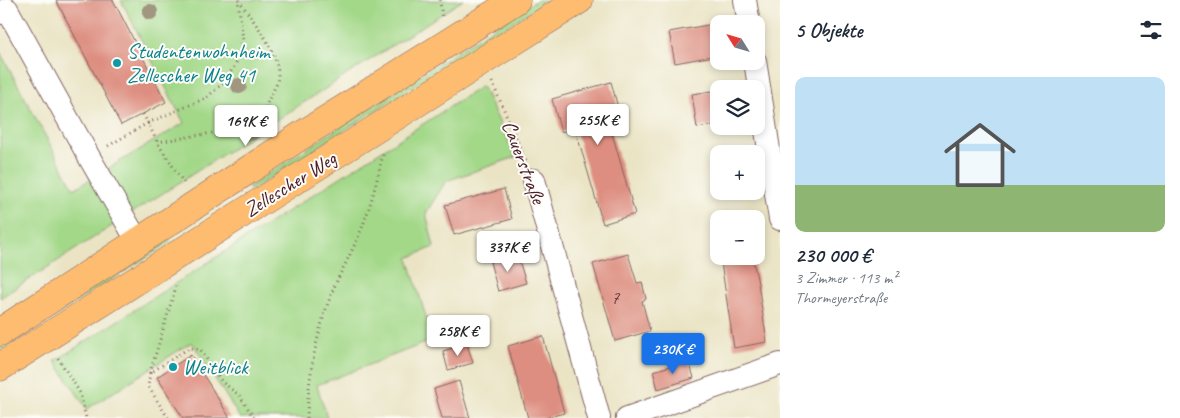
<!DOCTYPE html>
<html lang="de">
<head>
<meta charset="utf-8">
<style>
	body { margin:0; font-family:Caveat,sans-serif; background:#f2f2f3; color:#1f2937; height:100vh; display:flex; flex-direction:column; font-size:19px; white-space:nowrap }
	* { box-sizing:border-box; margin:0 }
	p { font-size:16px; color:#747a83 }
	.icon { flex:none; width:28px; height:28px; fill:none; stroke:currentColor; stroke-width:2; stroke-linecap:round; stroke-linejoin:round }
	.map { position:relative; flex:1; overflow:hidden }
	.sheet { display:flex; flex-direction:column; background:#fff; width:400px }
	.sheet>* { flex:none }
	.needle { width:32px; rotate:307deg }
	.fabs { position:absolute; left:710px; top:15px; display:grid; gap:10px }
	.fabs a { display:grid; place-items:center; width:55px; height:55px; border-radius:10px; background:#fff; box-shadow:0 2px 8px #0003; font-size:25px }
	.price { position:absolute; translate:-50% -42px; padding:0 11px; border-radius:5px; background:#fff; color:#222; font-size:16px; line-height:32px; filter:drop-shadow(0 1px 2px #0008) }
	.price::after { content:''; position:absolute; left:50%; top:30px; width:15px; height:11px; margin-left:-8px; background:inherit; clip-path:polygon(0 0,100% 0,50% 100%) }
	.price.current { background:#1a73e8; color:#fff }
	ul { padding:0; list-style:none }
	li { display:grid; align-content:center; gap:10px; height:265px; padding:0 15px }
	li span { display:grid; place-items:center; height:155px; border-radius:10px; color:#555 }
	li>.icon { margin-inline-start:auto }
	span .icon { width:90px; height:90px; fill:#fffc; stroke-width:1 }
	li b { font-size:21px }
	h2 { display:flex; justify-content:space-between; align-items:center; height:60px; padding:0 15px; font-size:21px }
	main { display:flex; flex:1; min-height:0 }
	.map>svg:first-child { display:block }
	.green { fill:#a3d888; stroke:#767c5a }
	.building { fill:#dd8e80 }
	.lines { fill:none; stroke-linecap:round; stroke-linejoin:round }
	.minor-casing { stroke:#826461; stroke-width:24 }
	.major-casing { stroke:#826461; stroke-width:29 }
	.path { stroke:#826461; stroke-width:3; stroke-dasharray:1 4; stroke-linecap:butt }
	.minor { stroke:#fff; stroke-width:22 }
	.major { stroke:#fdbc70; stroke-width:28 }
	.tree { fill:#a19680 }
	.culture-dot { fill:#0f9aa8; stroke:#fdfcf7; stroke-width:2 }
	.labels { text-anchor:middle; stroke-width:4; stroke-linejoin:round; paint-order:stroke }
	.number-label { font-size:19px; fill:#6f3b40 }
	.culture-label { font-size:21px; fill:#0d838f; stroke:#fdfcf7; text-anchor:start }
	.street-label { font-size:21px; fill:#4a1f2b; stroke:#fdfcf7 }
</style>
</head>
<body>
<main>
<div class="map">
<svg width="780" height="418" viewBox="0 0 780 418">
	<rect width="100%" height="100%" fill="#fdfcf7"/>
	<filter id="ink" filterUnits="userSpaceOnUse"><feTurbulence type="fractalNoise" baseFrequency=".02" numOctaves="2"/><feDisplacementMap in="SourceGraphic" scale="10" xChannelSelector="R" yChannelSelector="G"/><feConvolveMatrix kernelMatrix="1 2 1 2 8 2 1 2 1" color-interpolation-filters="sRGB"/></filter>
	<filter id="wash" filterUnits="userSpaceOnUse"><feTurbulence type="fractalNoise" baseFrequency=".0096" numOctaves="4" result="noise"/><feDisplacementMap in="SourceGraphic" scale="20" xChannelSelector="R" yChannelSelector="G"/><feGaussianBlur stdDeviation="1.12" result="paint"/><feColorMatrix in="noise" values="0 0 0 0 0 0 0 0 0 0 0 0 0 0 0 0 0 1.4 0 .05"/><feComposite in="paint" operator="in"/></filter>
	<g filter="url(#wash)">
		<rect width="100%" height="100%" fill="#eae4c5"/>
		<g class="green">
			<polygon points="121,0 463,0 0,298 0,52 74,189 184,123"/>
			<polygon points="537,0 547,0 256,187 250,190 248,187"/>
			<polygon points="482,86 516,157 446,181 426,213 434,247 408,258 433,340 317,385 327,418 240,418 192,342 87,409 55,361"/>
			<polygon points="166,237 170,242 0,351 0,344"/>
		</g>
		<g id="blocks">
			<g class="building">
				<polygon points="56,0 113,0 166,102 121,125"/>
				<polygon points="713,24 719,55 675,63 669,32"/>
				<polygon points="611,82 620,115 608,119 635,214 603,224 575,128 561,132 552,99"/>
				<polygon points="719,90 719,124 697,128 692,94"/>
				<polygon points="504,189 512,219 454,235 445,205"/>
				<polygon points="517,254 526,283 498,291 490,262"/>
				<polygon points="628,254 637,283 642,282 646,299 642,301 650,331 615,341 593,264"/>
				<polygon points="720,256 752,256 758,283 767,342 734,348"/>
				<polygon points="543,336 564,413 545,418 528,418 508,346"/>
				<polygon points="467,344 473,363 448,370 443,351"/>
				<polygon points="191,355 230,418 183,418 157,377"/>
				<polygon points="689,361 694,378 658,389 653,371"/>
				<polygon points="459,381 470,418 442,418 434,389"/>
			</g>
		</g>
	</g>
	<g filter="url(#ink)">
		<use href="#blocks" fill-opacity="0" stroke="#826461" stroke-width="1"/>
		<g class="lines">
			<defs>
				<g id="minor">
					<polyline points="745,0 749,24"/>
					<polyline points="0,13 7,9 89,157 138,242"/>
					<polyline points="755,61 780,219"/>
					<polyline points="534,180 599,418"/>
					<polyline points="627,418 780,364"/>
				</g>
				<g id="major">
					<polyline points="0,332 299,137 516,0"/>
					<polyline points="0,367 579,0"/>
				</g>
			</defs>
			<use href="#minor" class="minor-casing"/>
			<use href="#major" class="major-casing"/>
			<g class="path">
				<path d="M239,0C253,22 284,56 277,83C275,88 272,92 270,97C265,107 263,117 262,127"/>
				<polyline points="440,0 442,18"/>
				<polyline points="492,82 526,161"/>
				<polyline points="143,114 148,123 206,98 223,83 236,64 243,40 238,0"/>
				<polyline points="157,142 249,127 267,127"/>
				<polyline points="108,146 148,123 157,142 184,183"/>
				<polyline points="58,358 80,393 86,418"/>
				<polyline points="150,373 177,283"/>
				<polyline points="168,418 148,386 150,373 189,348 200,349 222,382 239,395 254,418"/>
				<path d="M307,418C308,376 317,330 333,290C341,271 351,254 359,235C370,209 377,181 383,154"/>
			</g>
			<use href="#minor" class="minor"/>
			<use href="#major" class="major"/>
		</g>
		<g class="tree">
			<circle cx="150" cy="12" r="8"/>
			<circle cx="239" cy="86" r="8"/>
			<circle cx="251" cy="133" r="8"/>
		</g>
	</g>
	<g class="culture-dot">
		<circle cx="117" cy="63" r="5"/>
		<circle cx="173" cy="367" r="5"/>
	</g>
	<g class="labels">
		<g class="number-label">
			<text x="615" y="304">7</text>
		</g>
		<g class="culture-label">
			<text x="127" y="58">Studentenwohnheim<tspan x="127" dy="24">Zellescher Weg 41</tspan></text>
			<text x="183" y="374">Weitblick</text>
		</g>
		<g class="street-label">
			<text transform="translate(524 162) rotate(69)" y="7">Cauerstraße</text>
			<text transform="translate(290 184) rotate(-32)" y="7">Zellescher Weg</text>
		</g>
	</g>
</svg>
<div class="fabs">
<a><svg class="needle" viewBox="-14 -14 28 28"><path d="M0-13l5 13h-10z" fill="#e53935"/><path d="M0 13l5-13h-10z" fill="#747a83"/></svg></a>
<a><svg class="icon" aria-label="layers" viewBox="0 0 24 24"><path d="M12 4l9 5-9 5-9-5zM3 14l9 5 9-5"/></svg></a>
<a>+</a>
<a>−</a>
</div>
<b class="price" style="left:598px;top:146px">255K €</b>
<b class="price" style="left:246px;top:147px">169K €</b>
<b class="price" style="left:508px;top:273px">337K €</b>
<b class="price" style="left:458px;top:357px">258K €</b>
<b class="price current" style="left:673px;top:375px">230K €</b>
</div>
<section class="sheet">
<h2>5 Objekte<svg class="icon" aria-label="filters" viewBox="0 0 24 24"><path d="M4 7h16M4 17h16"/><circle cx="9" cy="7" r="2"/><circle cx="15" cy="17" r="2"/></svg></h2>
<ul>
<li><span style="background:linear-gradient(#bfe0f5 70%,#8fb573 0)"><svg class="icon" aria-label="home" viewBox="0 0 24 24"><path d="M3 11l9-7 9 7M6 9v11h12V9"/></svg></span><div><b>230 000 €</b><p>3 Zimmer · 113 m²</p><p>Thormeyerstraße</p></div></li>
</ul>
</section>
</main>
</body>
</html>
